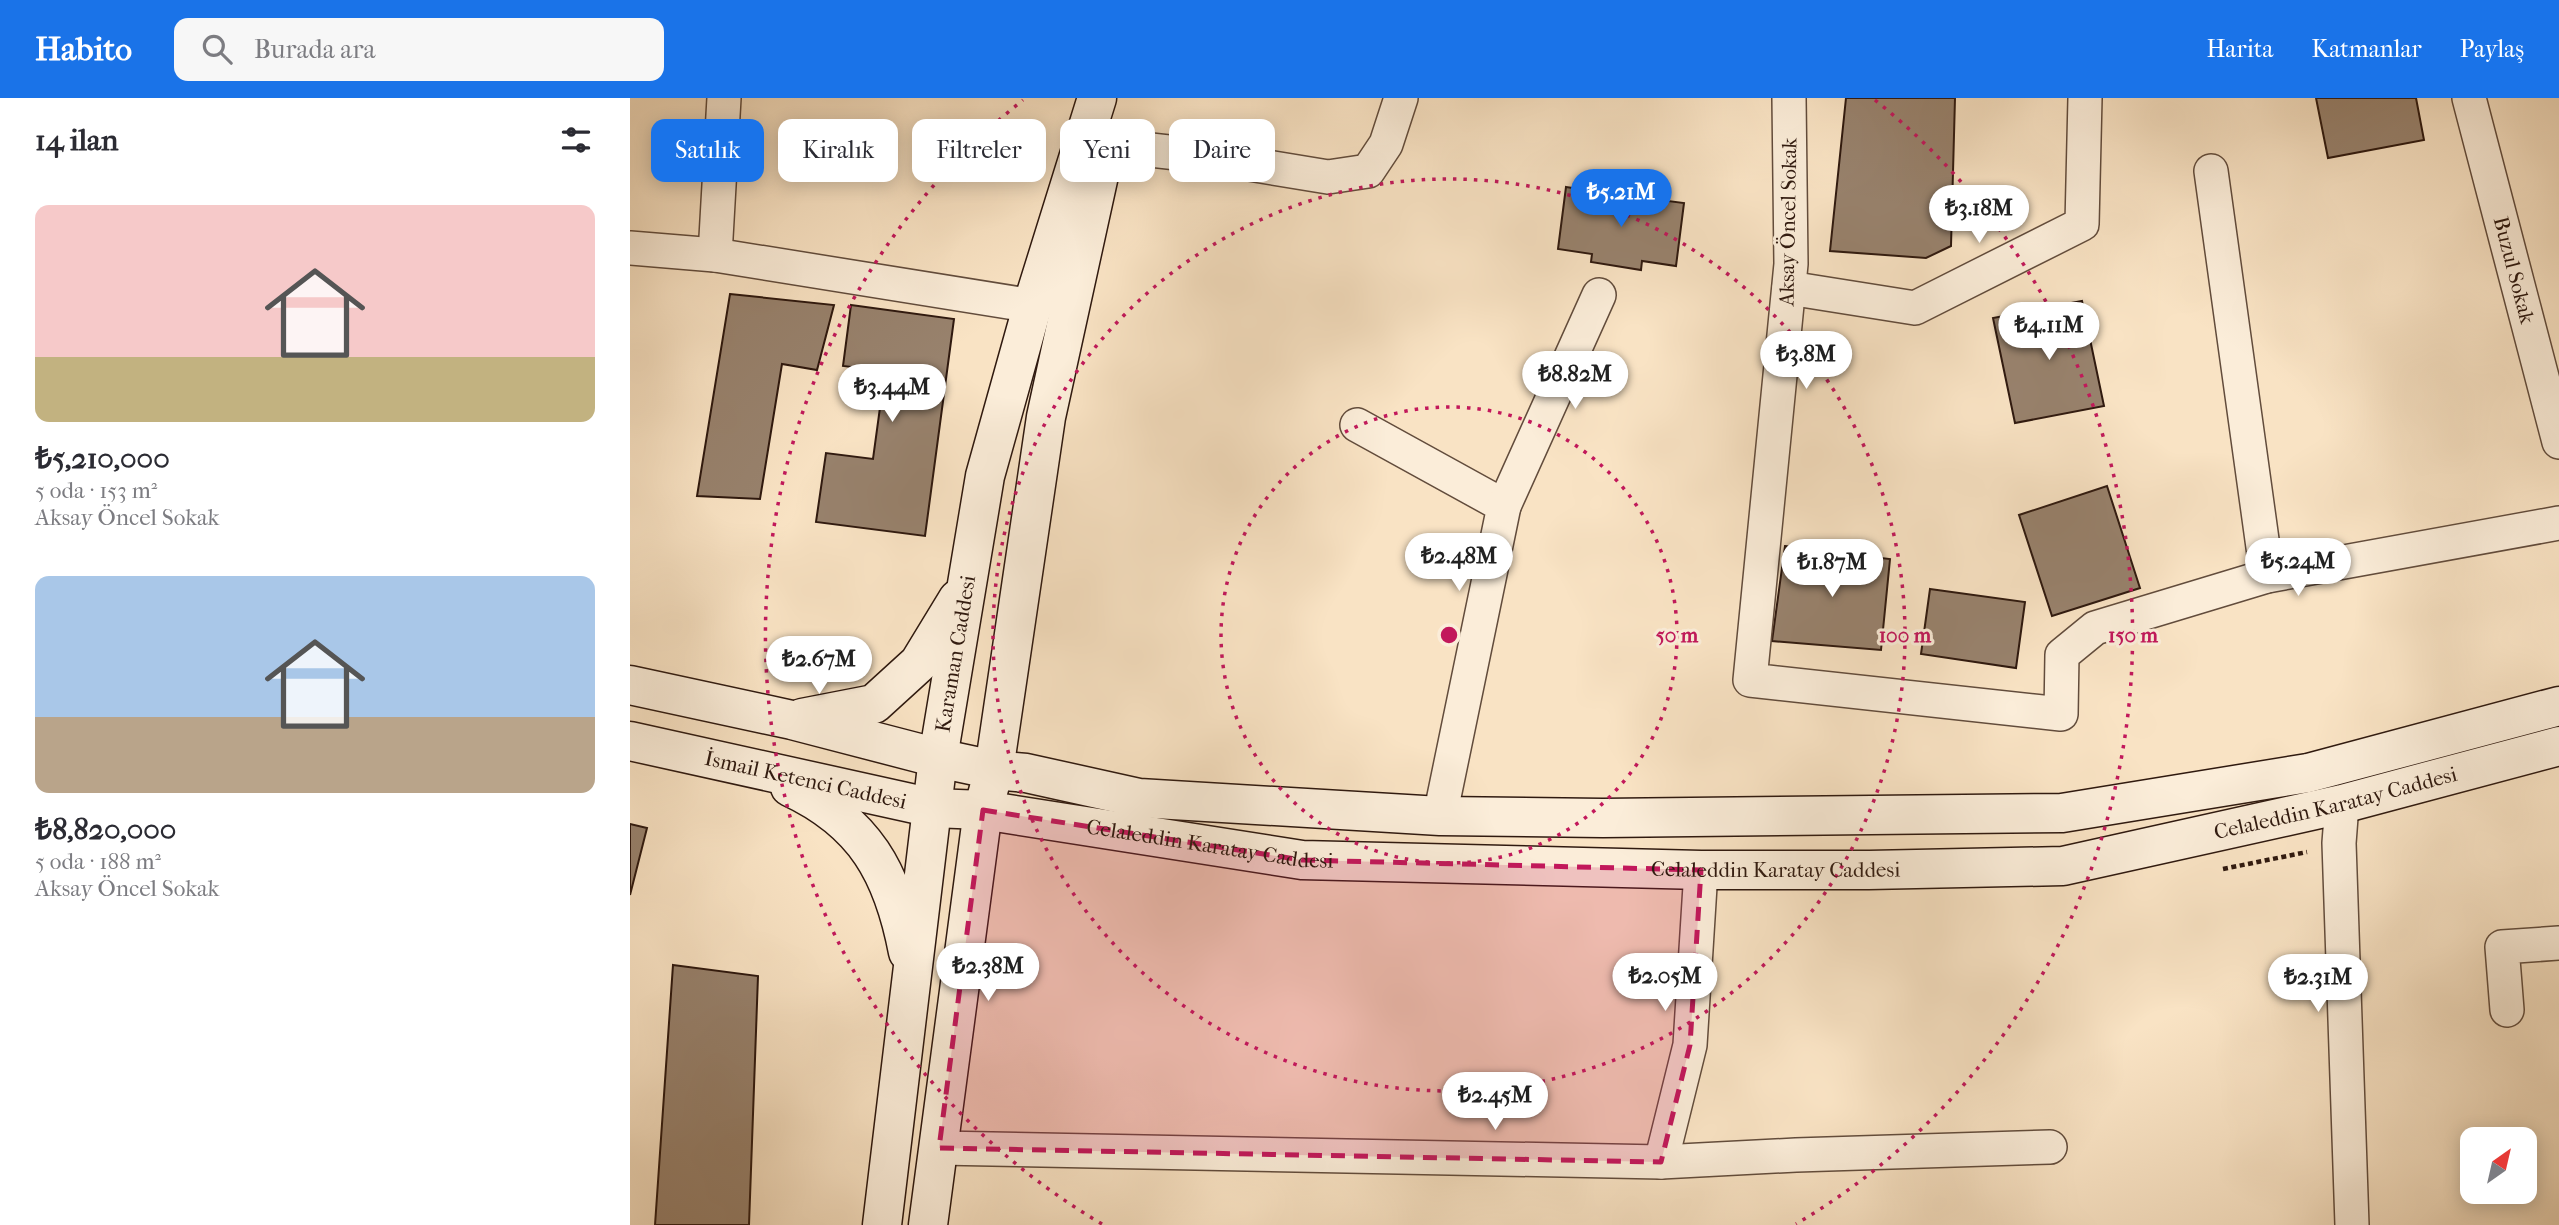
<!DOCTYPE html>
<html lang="tr">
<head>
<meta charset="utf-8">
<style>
	body { margin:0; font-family:"IM FELL French Canon",serif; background:#f7f7f7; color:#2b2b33; height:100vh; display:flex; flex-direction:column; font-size:26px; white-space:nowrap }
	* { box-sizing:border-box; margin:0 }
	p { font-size:23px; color:#7c7c81 }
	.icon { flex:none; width:38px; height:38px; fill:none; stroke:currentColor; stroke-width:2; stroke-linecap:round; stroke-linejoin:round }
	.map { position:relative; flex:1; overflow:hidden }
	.panel { display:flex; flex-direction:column; background:#fff; width:630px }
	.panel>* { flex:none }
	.top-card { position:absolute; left:21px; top:21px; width:665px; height:63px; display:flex; gap:14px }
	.needle { width:46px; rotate:34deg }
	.fabs { position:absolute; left:1830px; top:1029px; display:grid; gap:14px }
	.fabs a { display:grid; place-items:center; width:77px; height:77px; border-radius:14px; background:#fff; box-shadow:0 4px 18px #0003; font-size:35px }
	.price { position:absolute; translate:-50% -60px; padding:0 16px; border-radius:24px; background:#fff; color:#222; font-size:23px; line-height:46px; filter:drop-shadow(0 2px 4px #0008) }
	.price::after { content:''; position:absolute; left:50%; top:42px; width:21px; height:16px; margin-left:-10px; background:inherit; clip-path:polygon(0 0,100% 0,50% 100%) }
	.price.active { background:#1a73e8; color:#fff }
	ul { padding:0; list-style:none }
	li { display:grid; align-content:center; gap:14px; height:371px; padding:0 35px }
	li span { display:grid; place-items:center; height:217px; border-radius:14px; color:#555 }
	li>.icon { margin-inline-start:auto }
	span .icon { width:126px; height:126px; fill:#fffc; stroke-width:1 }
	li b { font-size:30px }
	h2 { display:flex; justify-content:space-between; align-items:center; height:84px; padding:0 35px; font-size:30px }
	.pill { padding:0 24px; border-radius:14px; background:#fff; box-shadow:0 4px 18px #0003; font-size:24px; line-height:63px }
	.pill.active { background:#1a73e8; color:#fff }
	header { display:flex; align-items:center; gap:42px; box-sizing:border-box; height:98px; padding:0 35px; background:#1a73e8; color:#fff }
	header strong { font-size:33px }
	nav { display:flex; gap:38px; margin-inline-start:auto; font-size:24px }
	.search { width:490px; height:63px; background:#f7f7f7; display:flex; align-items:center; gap:18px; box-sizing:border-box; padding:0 24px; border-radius:14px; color:#7c7c81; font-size:26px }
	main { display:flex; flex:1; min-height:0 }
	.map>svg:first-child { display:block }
	.building { fill:#98826d; stroke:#2f190f; stroke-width:2 }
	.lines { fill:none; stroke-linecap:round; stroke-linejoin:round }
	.street-casing { stroke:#624c3c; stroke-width:36 }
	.secondary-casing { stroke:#2f190f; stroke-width:41 }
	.path { stroke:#2f190f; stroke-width:4.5; stroke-dasharray:5 3.5; stroke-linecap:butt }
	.street { stroke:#fbedd9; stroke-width:33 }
	.secondary { stroke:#fbedd9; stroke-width:38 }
	.marked { fill:#c2185b; fill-opacity:0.2; stroke:#c2185b; stroke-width:5; stroke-dasharray:14 9; stroke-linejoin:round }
	.ring { fill:none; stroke:#c2185b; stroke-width:3.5; stroke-dasharray:3.5 7 }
	.labels { text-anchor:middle; stroke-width:6; stroke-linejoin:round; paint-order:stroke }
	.street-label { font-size:21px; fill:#2f190f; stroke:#fbedd9 }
	.centre { fill:#c2185b; stroke:#fbedd9; stroke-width:3.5 }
	.ring-label { font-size:21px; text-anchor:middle; font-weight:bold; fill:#c2185b; stroke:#fbedd9; stroke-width:6; stroke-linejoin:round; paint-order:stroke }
</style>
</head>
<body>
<header>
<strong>Habito</strong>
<div class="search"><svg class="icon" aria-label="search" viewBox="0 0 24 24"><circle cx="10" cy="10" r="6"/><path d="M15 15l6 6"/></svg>Burada ara</div>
<nav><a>Harita</a><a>Katmanlar</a><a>Paylaş</a></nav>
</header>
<main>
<section class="panel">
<h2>14 ilan<svg class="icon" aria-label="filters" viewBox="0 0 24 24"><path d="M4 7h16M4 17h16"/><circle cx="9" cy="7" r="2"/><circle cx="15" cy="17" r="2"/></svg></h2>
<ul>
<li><span style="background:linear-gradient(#f6c9c9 70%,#c2b280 0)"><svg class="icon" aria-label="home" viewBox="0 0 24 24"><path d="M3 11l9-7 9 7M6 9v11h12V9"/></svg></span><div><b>₺5,210,000</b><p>5 oda · 153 m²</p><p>Aksay Öncel Sokak</p></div></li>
<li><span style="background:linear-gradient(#a9c7e8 65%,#b9a48a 0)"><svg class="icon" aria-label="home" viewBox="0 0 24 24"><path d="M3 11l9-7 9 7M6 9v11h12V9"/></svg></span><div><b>₺8,820,000</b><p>5 oda · 188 m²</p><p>Aksay Öncel Sokak</p></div></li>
</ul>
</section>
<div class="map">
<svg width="1929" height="1127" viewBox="0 0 1929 1127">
	<rect width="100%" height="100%" fill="#f9e3c4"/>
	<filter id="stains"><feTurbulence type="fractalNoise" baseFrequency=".00286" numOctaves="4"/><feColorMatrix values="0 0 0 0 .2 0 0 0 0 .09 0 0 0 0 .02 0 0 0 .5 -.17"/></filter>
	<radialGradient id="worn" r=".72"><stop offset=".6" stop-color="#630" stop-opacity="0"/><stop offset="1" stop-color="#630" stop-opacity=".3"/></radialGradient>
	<g class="building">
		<polygon points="1216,0 1325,0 1321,148 1296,160 1200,153"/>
		<polygon points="1686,0 1786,0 1794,42 1698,60"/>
		<polygon points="936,89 976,95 975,99 983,99 983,96 1008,99 1007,103 1014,104 1015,100 1054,105 1046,168 1012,163 1011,172 961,164 962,156 928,151"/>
		<polygon points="100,196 204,207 187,272 152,266 130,401 67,398"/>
		<polygon points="1452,203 1474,308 1385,325 1363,220"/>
		<polygon points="221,207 324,221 295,438 186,424 196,355 243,361 255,273 213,268"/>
		<polygon points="1477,388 1510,490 1422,518 1389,417"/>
		<polygon points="1155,448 1260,461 1251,552 1142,543"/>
		<polygon points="1300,491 1395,504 1386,570 1291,556"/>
		<polygon points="0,726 17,730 0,797"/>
		<polygon points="43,867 128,878 119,1127 25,1127"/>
	</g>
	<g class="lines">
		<defs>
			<g id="street">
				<polyline points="1159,0 1161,166 1120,582 1431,616 1432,557 1465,530 1637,478 1929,425"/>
				<path id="s1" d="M1839,0L1929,344"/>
				<polyline points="456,41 476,47 565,57 698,79 738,73 756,46 771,0"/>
				<polyline points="1581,73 1637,478"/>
				<polyline points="0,150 85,157 403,208"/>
				<polyline points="85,157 94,0"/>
				<polyline points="1159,190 1285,210 1452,126 1455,0"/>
				<polyline points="727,327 874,408 810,718"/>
				<polyline points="874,408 969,197"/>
				<polyline points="1712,706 1709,745 1722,1127"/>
				<polyline points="1877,912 1872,849 1929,845"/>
				<polyline points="309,1050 1031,1064 1166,1057 1420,1049"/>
				<polyline points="1031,1064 1060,947 1071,772"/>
			</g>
			<g id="secondary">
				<polyline points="0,587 162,622 308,660 364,672 396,675 509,700 810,718 973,720 1432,715 1678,675 1929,608"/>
				<polyline points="172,620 244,606 289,565 328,501"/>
				<path id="s2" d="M0,643L303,710L353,712L672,762L1071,772H1239L1433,768L1712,706L1929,648"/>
				<path d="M160,689C235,724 263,775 278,854"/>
				<path id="s3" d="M252,1127L308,660L355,378L405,199L467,0"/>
				<polyline points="298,1127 353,712 364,672 416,319 473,59"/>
			</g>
		</defs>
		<use href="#street" class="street-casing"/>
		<use href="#secondary" class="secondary-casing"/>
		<polyline class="path" points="1593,771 1677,754"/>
		<use href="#street" class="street"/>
		<use href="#secondary" class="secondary"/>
	</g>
	<path class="marked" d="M353,712L672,762L1071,772L1060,947L1031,1064L309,1050Z"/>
	<g class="ring">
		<circle cx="819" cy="537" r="228"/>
		<circle cx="819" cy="537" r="456"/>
		<path d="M472 1126A684 684 0 0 1 393 2M1245 2A684 684 0 0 1 1166 1126"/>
	</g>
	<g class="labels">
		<g class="street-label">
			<text transform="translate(1158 124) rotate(-89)" y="7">Aksay Öncel Sokak</text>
			<text dy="7" stroke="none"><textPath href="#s1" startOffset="178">Buzul Sokak</textPath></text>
			<text dy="7" stroke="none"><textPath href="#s3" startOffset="576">Karaman Caddesi</textPath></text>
			<text dy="7" stroke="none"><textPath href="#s2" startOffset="180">İsmail Ketenci Caddesi</textPath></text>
			<text dy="7" stroke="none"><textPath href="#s2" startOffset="1724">Celaleddin Karatay Caddesi</textPath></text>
			<text dy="7" stroke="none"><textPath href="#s2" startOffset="590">Celaleddin Karatay Caddesi</textPath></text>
			<text dy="7" stroke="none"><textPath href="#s2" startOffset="1157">Celaleddin Karatay Caddesi</textPath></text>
		</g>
	</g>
	<circle cx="819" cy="537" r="10" class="centre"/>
	<g class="ring-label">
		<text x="1047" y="544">50 m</text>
		<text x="1275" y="544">100 m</text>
		<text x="1503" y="544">150 m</text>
	</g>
	<rect width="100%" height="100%" filter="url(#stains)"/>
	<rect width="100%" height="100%" fill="url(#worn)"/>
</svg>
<div class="fabs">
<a><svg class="needle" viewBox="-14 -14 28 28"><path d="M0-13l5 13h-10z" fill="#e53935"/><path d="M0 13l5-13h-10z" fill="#7c7c81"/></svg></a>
</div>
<b class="price active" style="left:991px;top:131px">₺5.21M</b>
<b class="price" style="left:1349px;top:147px">₺3.18M</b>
<b class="price" style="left:1419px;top:264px">₺4.11M</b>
<b class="price" style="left:1176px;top:293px">₺3.8M</b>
<b class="price" style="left:945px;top:313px">₺8.82M</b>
<b class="price" style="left:262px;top:326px">₺3.44M</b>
<b class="price" style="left:829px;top:495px">₺2.48M</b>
<b class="price" style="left:1668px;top:500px">₺5.24M</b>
<b class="price" style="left:1202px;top:501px">₺1.87M</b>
<b class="price" style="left:189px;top:598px">₺2.67M</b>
<b class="price" style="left:358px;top:905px">₺2.38M</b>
<b class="price" style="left:1035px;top:915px">₺2.05M</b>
<b class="price" style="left:1688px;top:916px">₺2.31M</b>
<b class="price" style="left:865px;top:1034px">₺2.45M</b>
<div class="top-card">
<a class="pill active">Satılık</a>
<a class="pill">Kiralık</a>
<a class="pill">Filtreler</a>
<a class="pill">Yeni</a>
<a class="pill">Daire</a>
</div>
</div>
</main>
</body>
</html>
